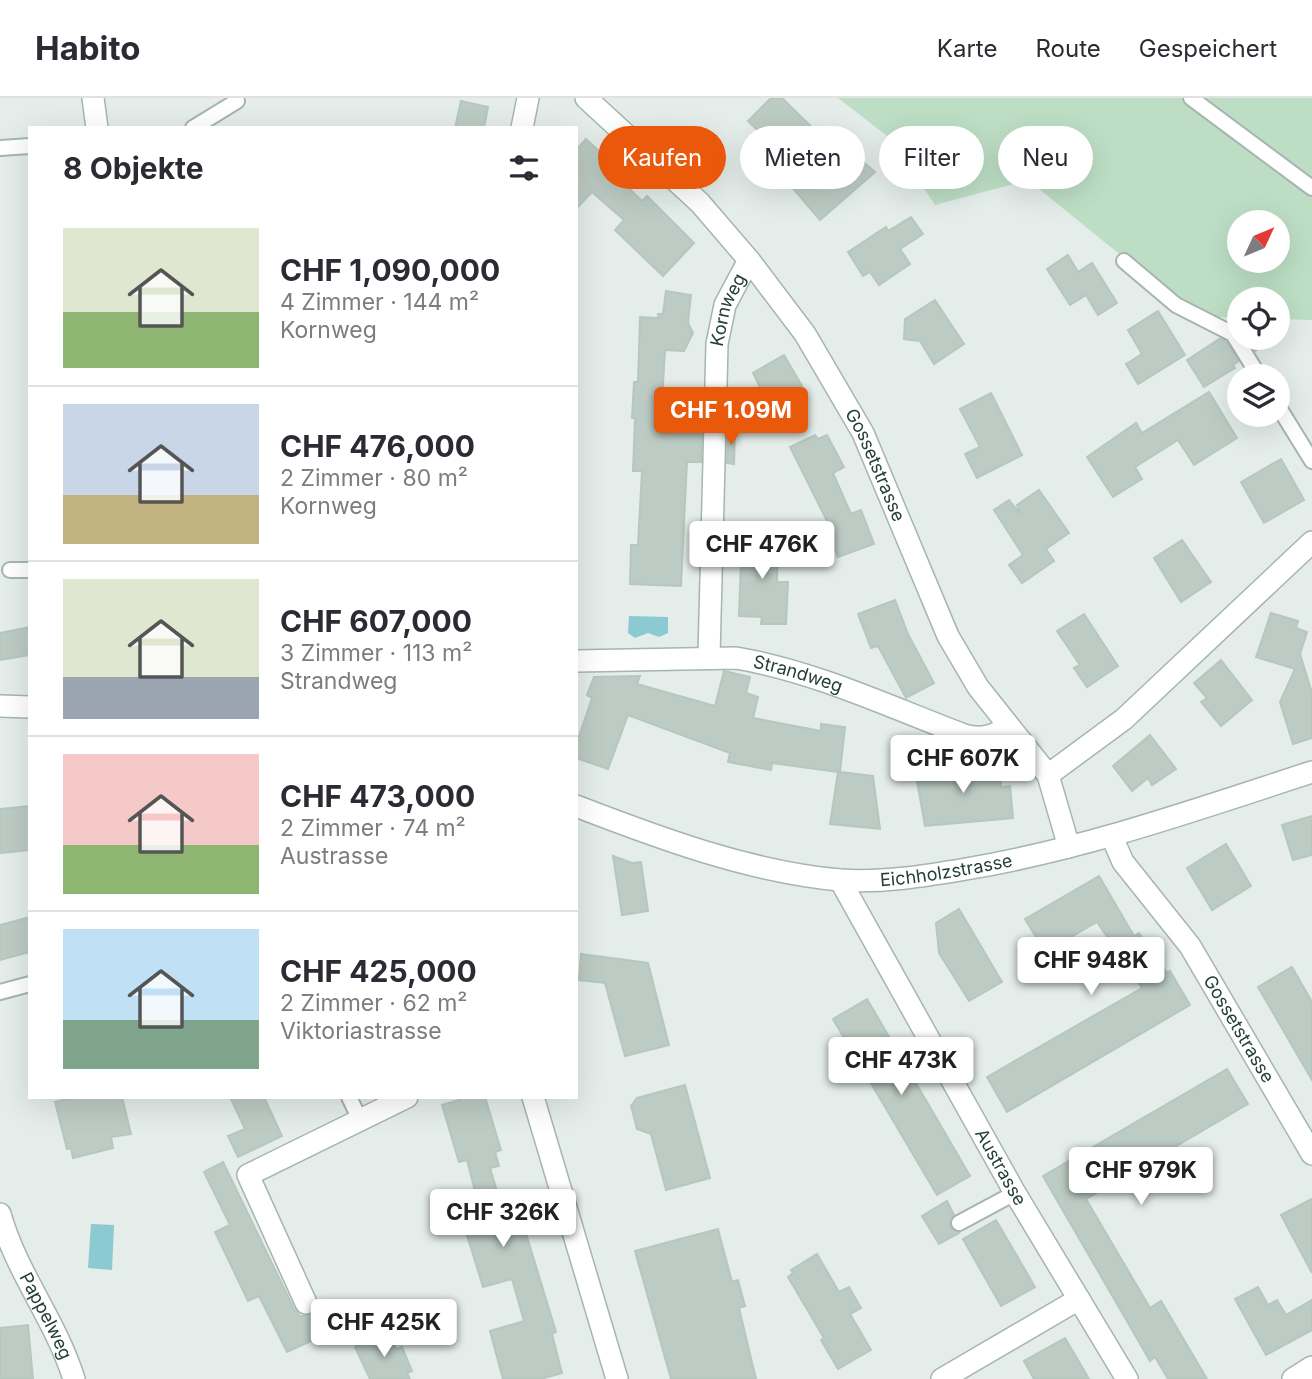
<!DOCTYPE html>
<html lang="de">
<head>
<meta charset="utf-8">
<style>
	body { margin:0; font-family:Inter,sans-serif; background:#f7f7f7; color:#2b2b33; height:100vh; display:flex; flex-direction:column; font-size:26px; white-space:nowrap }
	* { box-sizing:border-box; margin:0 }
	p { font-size:23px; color:#7c7c81 }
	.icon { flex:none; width:38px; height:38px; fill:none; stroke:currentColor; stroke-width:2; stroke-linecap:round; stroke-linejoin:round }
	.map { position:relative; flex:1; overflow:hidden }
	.drawer { position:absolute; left:28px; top:28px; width:550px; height:973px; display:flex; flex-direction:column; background:#fff; border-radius:0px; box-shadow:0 7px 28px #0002 }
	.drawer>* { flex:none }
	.hud { position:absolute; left:598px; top:28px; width:607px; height:63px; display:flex; gap:14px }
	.needle { width:46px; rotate:46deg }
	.controls { position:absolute; left:1227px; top:112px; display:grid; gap:14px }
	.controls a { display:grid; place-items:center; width:63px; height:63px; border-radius:50%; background:#fff; box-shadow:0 7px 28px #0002; font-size:35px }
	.price { position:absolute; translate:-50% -60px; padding:0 16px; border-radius:7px; background:#fff; color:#222; font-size:23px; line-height:46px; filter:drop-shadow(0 2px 4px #0008) }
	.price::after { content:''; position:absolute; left:50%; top:42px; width:21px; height:16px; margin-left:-10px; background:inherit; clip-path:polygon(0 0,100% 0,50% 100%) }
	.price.active { background:#ea580c; color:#fff }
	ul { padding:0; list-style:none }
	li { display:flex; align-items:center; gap:21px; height:175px; padding:0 35px }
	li+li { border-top:2px solid #e1e1e2 }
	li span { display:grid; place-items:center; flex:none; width:196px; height:140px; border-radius:0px; color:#555 }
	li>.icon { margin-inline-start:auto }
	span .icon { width:84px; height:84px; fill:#fffc; stroke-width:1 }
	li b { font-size:30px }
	h2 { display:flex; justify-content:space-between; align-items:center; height:84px; padding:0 35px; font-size:30px }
	.pill { padding:0 24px; border-radius:32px; background:#fff; box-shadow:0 7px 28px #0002; font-size:24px; line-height:63px }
	.pill.active { background:#ea580c; color:#fff }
	header { display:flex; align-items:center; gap:42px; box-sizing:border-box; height:98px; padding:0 35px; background:#fff; border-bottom:2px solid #e1e1e2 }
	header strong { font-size:33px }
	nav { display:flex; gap:38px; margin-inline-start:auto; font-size:24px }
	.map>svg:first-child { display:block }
	.green { fill:#bddec5; fill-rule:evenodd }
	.water { fill:#8ccad2 }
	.building { fill:#bccbc4; stroke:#b6c7bf; stroke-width:2 }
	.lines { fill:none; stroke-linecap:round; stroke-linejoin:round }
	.lane-casing { stroke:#a6b5b0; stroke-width:18 }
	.street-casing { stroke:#a6b5b0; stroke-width:24 }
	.lane { stroke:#fff; stroke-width:14 }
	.street { stroke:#fff; stroke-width:21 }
	.labels { text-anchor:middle; stroke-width:7; stroke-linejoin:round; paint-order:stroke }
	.street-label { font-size:18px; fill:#233f36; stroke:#f4faf7 }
</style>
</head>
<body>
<header>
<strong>Habito</strong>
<nav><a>Karte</a><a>Route</a><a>Gespeichert</a></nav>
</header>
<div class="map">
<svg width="1312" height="1281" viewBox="0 0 1312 1281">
	<rect width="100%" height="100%" fill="#e4ede9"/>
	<path class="green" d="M838,0H1312V222L1278,221V201H1239V220L1217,219L1160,189L1028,82L935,107L891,41ZM1239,124H1278V163H1239Z"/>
	<g class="water">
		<polygon points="629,518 668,519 668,535 659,539 648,535 635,540 628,535"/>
		<polygon points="91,1126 114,1127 112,1172 88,1170"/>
	</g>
	<g class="building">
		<polygon points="771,0 782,0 834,51 841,45 875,74 820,122 791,88 804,77 748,23"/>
		<polygon points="461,3 488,9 484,30 455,30"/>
		<polygon points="586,41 616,69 611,73 642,103 647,98 694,145 663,178 615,132 624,122 592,94 576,111 576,52"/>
		<polygon points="911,119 923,136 900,151 910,166 879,187 870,174 863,178 848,154 886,129 888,133"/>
		<polygon points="1068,157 1078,174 1092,165 1117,205 1098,217 1086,197 1070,207 1047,171"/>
		<polygon points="666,193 691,197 688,225 693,235 684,253 665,252 662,303 688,304 687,330 702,331 701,364 687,364 681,488 630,486 631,447 638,447 642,373 633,373 635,320 632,320 634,284 638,284 640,219 658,220 658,216 663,216"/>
		<polygon points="935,202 964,246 934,266 920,243 904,241 905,221"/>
		<polygon points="1158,213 1185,257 1138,286 1126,266 1142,256 1128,232"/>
		<polygon points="1221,240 1226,243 1239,263 1233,267 1235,270 1204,289 1187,262"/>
		<polygon points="1247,240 1275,240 1255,253"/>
		<polygon points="784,257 802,288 769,308 753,275"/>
		<polygon points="1209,294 1237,340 1194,367 1178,342 1135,369 1142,381 1113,399 1087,359 1136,325 1142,335"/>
		<polygon points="991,295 1022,357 977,380 965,356 980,349 960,311"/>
		<polygon points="728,332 735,332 734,366 727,365"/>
		<polygon points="815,337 818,341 827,337 844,369 833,375 851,416 861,412 874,446 838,459 825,426 828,425 790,349"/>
		<polygon points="1281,361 1304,402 1264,425 1241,384"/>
		<polygon points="1039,392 1069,435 1046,451 1054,463 1022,485 1009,467 1023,457 994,412 1009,402 1020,416 1017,407"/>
		<polygon points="742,436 778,438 777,484 788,484 786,526 761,526 762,519 739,518"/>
		<polygon points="1182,442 1211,484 1181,504 1154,460"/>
		<polygon points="895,502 908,536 934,585 906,600 878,548 871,550 858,516"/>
		<polygon points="1271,515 1298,523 1296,530 1307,534 1300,556 1312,595 1312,640 1293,646 1280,604 1295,571 1256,559"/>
		<polygon points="1084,516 1118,568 1087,589 1074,570 1080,567 1057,533"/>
		<polygon points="30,529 30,557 0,562 0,535"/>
		<polygon points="1221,562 1252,602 1221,628 1201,604 1207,600 1194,585"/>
		<polygon points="724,573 750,579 746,595 758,599 753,620 821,633 821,626 845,629 840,674 873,678 880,731 830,726 838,674 772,665 771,672 728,664 730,655 628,617 608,671 576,660 576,647 592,600 587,597 594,579 640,578 637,586 715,608"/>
		<polygon points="1150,637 1176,671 1152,687 1148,680 1132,693 1113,668"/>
		<polygon points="952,668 953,672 999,668 1001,689 1010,688 1013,720 925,728 915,672"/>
		<polygon points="30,708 30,752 0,755 0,711"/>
		<polygon points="1312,718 1312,757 1293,762 1282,727"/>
		<polygon points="1226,746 1251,788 1212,812 1187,770"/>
		<polygon points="613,758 632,765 641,764 648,813 622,817"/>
		<polygon points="1099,778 1134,838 1139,835 1167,875 1170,873 1190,907 1007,1014 987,979 1142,890 1097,824 1045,854 1025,821"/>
		<polygon points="959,811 1002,884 969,903 939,855 936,825"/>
		<polygon points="30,819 30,854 0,862 0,827"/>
		<polygon points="581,856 648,865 669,947 625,958 605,885 579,882"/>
		<polygon points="1292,869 1312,904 1312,982 1258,889"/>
		<polygon points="867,901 970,1078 937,1097 833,921"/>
		<polygon points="1227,971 1248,1006 1086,1101 1150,1210 1161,1203 1207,1281 1168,1281 1155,1259 1150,1263 1043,1078"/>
		<polygon points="685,987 710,1080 666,1092 651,1036 637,1031 631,1008 637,1000"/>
		<polygon points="74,999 122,999 131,1036 111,1039 113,1050 73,1060 71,1050 67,1051 55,1004"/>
		<polygon points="230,999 264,999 282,1038 238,1059 228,1038 245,1031"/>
		<polygon points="469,999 485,999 501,1052 495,1054 499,1068 490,1070 509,1133 524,1129 556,1234 552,1236 562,1275 541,1281 503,1281 490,1233 524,1223 512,1181 483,1189 467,1137 472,1135 464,1109 478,1105 467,1062 459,1064 442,1007"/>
		<polygon points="223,1064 294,1211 300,1218 305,1218 322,1208 333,1233 287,1254 259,1198 248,1203 215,1134 230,1127 204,1074"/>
		<polygon points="1312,1101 1312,1175 1281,1117"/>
		<polygon points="947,1103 954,1117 950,1129 959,1135 939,1146 922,1118"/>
		<polygon points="996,1122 1035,1189 1001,1208 963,1141"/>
		<polygon points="718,1131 732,1184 738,1182 745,1208 739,1210 756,1281 671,1281 635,1153"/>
		<polygon points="817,1156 839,1194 849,1189 861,1210 850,1216 871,1252 838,1271 821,1242 824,1240 788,1179 793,1175 791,1172"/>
		<polygon points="1258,1189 1268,1207 1277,1202 1286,1217 1312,1202 1312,1232 1266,1257 1235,1201"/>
		<polygon points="28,1227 33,1281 0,1281 0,1230"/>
		<polygon points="388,1235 396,1251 402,1249 412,1273 407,1275 410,1281 370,1281 355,1249"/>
		<polygon points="1065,1240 1089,1281 1034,1281 1024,1263"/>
	</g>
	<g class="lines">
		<defs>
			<g id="lane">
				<polyline points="1191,0 1312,90"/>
				<polyline points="193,30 237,3"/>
				<polyline points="0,50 30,48"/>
				<polyline points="1124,163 1176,207 1233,236 1259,278"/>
				<polyline points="1278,308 1312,363"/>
				<polyline points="10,472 30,472"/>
				<polyline points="0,894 30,886"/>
				<polyline points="349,999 361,1024"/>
				<polyline points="959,1125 1015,1095"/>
			</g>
			<g id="street">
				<polyline points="93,0 97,30"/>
				<path id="s1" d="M586,0L700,105L749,162L805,236L863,335L948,538L978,589L1048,677L1069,749"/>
				<polyline points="522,30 528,0"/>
				<path id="s2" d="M709,558L717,246L725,207L749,162"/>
				<path id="s3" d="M576,563L736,560C814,573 890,609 964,637C982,642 993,638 1008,629"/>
				<polyline points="0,608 30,609"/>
				<polyline points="1048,677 1124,621 1312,444"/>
				<path id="s4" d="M576,708C659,740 750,774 840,782C882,785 925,778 966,771C1085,751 1198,711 1312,674"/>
				<path id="s5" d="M1112,739L1123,764L1190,848L1312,1056"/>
				<path id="s6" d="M840,782L1015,1095L1127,1281"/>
				<polyline points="533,999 617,1281"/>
				<path id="s7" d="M0,1116C16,1174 56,1223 74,1281"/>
				<polyline points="306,1205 248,1077 407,999"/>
				<polyline points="942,1281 1079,1201"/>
				<polyline points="1293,1281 1312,1269"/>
			</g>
		</defs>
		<use href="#lane" class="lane-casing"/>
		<use href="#street" class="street-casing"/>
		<use href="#lane" class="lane"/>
		<use href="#street" class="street"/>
	</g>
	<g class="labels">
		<g class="street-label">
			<text dy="6" stroke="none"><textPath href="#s2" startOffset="348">Kornweg</textPath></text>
			<text dy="6" stroke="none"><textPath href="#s1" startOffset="472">Gossetstrasse</textPath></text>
			<text dy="6" stroke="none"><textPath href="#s3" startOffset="224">Strandweg</textPath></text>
			<text dy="6" stroke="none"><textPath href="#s4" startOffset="382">Eichholzstrasse</textPath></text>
			<text dy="6" stroke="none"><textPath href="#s5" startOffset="231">Gossetstrasse</textPath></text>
			<text dy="6" stroke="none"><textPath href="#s6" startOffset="329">Austrasse</textPath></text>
			<text dy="6" stroke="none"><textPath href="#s7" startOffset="112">Pappelweg</textPath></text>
		</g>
	</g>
</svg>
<div class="controls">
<a><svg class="needle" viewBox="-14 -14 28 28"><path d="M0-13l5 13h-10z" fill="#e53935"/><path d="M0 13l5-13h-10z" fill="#7c7c81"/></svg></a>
<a><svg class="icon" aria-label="locate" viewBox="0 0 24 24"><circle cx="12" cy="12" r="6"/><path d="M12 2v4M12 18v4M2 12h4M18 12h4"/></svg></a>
<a><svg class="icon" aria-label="layers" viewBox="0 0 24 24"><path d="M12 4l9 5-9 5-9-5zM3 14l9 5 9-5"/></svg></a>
</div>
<b class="price active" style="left:731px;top:349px">CHF 1.09M</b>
<b class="price" style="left:762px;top:483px">CHF 476K</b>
<b class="price" style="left:963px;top:697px">CHF 607K</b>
<b class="price" style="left:1091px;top:899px">CHF 948K</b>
<b class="price" style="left:901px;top:999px">CHF 473K</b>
<b class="price" style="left:1141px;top:1109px">CHF 979K</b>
<b class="price" style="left:503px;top:1151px">CHF 326K</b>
<b class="price" style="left:384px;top:1261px">CHF 425K</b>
<div class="hud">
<a class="pill active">Kaufen</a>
<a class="pill">Mieten</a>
<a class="pill">Filter</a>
<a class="pill">Neu</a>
</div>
<section class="drawer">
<h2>8 Objekte<svg class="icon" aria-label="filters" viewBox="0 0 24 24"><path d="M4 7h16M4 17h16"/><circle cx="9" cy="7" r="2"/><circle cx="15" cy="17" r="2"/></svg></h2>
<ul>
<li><span style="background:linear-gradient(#dfe7d0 60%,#8fb573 0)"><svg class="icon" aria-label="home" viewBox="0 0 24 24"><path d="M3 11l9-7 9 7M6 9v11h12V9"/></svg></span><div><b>CHF 1,090,000</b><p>4 Zimmer · 144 m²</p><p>Kornweg</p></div></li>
<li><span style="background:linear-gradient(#c9d6e8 65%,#c2b280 0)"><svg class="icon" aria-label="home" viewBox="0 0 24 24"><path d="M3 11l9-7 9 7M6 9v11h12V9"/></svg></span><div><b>CHF 476,000</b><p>2 Zimmer · 80 m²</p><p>Kornweg</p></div></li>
<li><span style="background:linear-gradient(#dfe7d0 70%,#9aa5b1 0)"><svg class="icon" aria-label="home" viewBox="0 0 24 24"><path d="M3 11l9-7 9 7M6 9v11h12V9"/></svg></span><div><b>CHF 607,000</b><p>3 Zimmer · 113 m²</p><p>Strandweg</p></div></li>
<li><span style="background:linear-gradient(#f6c9c9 65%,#8fb573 0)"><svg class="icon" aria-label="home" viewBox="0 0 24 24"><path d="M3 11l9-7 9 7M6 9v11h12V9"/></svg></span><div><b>CHF 473,000</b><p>2 Zimmer · 74 m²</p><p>Austrasse</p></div></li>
<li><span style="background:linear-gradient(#bfe0f5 65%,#7fa58c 0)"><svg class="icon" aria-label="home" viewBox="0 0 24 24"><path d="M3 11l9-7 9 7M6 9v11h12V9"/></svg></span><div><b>CHF 425,000</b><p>2 Zimmer · 62 m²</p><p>Viktoriastrasse</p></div></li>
</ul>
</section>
</div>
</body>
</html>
